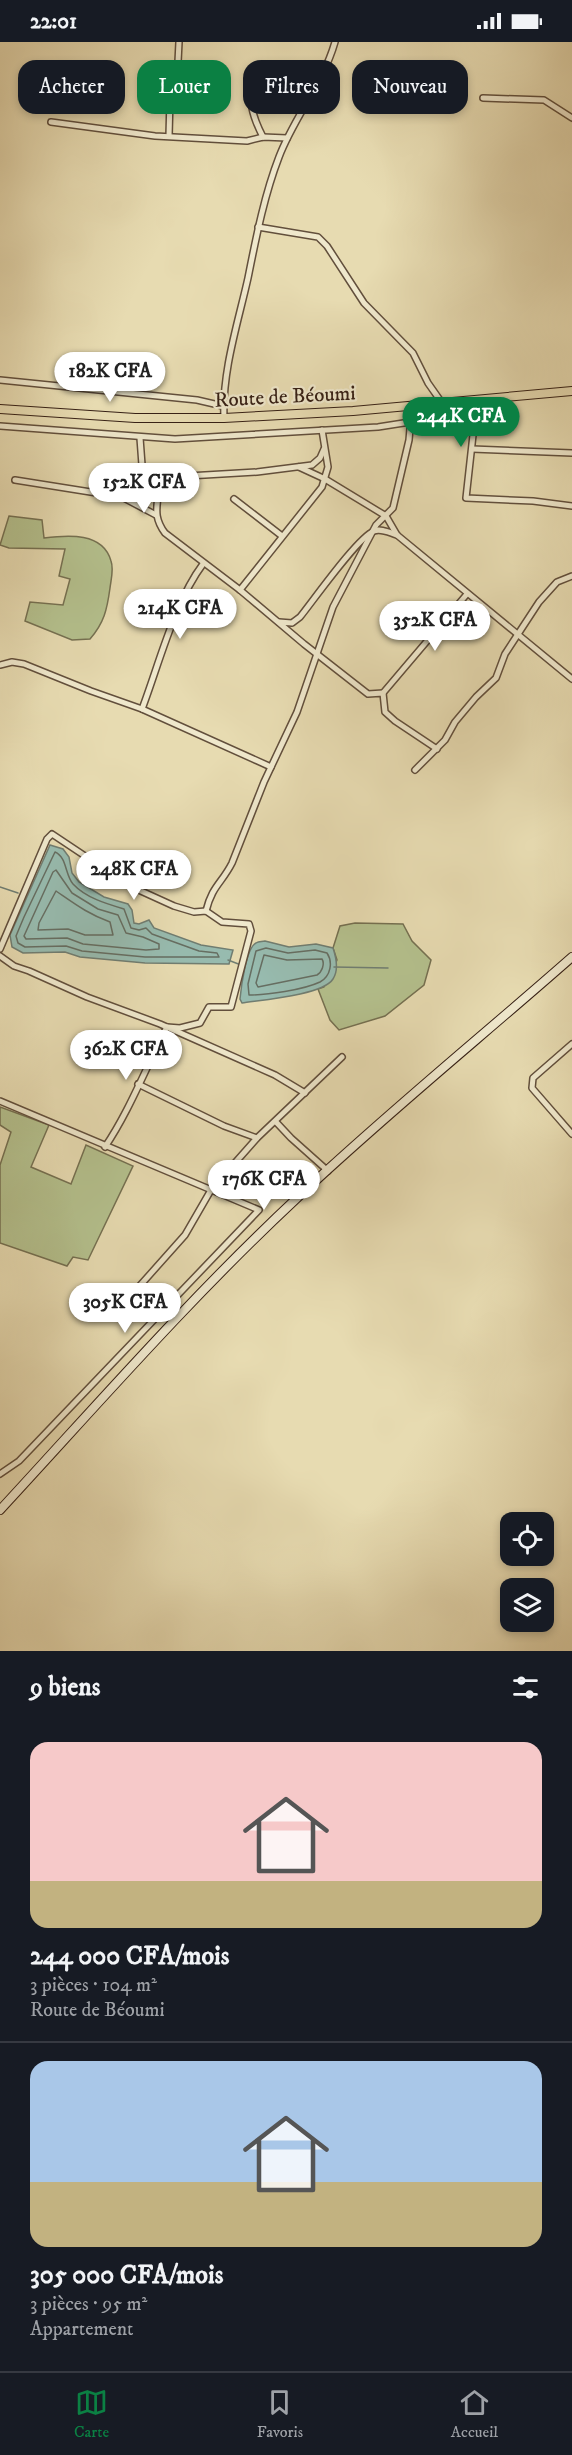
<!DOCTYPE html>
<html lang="fr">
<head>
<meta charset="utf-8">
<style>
	body { margin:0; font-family:"IM FELL DW Pica",serif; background:#20242c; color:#f1f3f6; height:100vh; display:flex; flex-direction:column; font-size:22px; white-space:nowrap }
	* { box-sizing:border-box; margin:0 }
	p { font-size:20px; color:#9ea1a6 }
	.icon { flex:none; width:33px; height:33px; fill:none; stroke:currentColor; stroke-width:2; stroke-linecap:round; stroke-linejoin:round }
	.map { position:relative; height:1609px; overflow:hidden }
	.sheet { display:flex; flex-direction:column; background:#171b24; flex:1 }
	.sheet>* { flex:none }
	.hud { position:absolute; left:18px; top:18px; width:537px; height:54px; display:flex; gap:12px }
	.controls { position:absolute; left:500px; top:1470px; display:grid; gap:12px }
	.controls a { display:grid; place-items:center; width:54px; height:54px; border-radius:12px; background:#171b24; box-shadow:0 3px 9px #0003; font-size:30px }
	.price { position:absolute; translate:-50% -51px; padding:0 14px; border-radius:21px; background:#fff; color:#222; font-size:20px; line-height:39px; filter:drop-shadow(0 2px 3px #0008) }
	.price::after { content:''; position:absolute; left:50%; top:36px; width:18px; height:14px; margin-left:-9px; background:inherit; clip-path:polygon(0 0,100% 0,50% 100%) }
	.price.current { background:#0b8043; color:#fff }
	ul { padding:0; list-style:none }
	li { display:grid; align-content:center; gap:12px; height:318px; padding:0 30px }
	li+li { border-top:2px solid #363941 }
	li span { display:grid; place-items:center; height:186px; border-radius:18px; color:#555 }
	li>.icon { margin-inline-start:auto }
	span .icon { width:108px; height:108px; fill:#fffc; stroke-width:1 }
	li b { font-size:26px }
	h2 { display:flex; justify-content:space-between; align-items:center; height:72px; padding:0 30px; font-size:26px }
	.tag { padding:0 21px; border-radius:18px; background:#171b24; box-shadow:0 3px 9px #0003; font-size:21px; line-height:54px }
	.tag.current { background:#0b8043; color:#fff }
	.status { display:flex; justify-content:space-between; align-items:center; height:42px; padding:0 30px; background:#171b24; direction:ltr }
	.status svg { height:16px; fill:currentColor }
	.tabs { display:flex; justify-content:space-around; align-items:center; height:84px; border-top:2px solid #363941; background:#171b24; font-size:16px; color:#9ea1a6 }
	.tabs a { display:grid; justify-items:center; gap:3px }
	.tabs .current { color:#0b8043 }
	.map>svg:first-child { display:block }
	.green { fill:#b4c08d; stroke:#757051; stroke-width:1.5 }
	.water { fill:#97bbaf; stroke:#707d71; stroke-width:1.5 }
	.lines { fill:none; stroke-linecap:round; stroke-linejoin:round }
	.shore { stroke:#666e62; stroke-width:1.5 }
	.stream { stroke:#707d71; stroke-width:1.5 }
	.street-casing { stroke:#624f3c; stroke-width:8 }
	.secondary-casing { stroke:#362015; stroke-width:10 }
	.primary-casing { stroke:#362015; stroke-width:10 }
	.street { stroke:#efe8cc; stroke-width:5 }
	.secondary { stroke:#efe8cc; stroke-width:8 }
	.primary { stroke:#e7dbb1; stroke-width:8 }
	.labels { text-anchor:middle; stroke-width:4.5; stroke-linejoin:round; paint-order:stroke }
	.street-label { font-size:21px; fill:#362015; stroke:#efe8cc }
</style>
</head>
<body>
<div class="status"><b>22:01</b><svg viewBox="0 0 49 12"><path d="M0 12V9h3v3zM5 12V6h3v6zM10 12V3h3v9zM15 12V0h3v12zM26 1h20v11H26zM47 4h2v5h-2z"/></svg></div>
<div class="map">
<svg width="572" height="1609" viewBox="0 0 572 1609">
	<rect width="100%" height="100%" fill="#e7dbb1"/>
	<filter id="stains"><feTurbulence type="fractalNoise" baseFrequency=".00333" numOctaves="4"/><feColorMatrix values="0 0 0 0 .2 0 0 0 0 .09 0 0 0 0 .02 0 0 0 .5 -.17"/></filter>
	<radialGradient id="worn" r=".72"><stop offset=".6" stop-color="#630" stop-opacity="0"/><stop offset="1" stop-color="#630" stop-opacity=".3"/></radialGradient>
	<g class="green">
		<path d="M9,474L42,478L44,496C68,493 103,490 111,519C114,527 111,538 110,546C107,568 104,581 90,597L72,598L25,579L30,560L63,563L70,537L59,534L65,507L9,506L0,503Z"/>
		<polygon points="355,881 403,882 412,899 431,918 424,943 385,974 339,988 330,978 318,947 324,945 337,918 333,906 340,884"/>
		<polygon points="0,1065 49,1083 31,1125 71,1142 86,1103 133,1124 88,1218 73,1215 67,1224 0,1201 0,1123 11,1090 0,1083"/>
	</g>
	<g class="water">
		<polygon points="50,803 63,807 69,815 72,831 79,840 104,855 128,862 132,868 134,881 139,882 149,878 154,886 201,903 233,908 229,922 145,921 80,915 65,910 23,911 12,905 10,893"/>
		<path d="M265,899L289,905L316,902L333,906C336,915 339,928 333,937C323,953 261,958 242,961L240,957C241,946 246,906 256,901C259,899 262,900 265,899Z"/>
	</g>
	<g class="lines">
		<g class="shore">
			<path d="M55,810C67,815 65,833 73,842C86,856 107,862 124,867L131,886L139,888L146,886L152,892L199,909L217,911L219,915H145L82,909L66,904L25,905L18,901L16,894L24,875Z"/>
			<polygon points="56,828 72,851 98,867 118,873 126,891 143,895 159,902 159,907 146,908 83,902 67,896 26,897 24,894 53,830"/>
			<path d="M56,849C75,862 88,872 110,880L113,893H85L68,887L38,888L39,881Z"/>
			<path d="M266,906L288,911L315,908L327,911C333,920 331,934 320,940C303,948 267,953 249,953L248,942L256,909Z"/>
			<path d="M264,913L287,918L322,917C325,922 322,930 317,933L258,945L256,941Z"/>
		</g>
		<g class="stream">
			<polyline points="0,845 18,851"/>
			<polyline points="228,918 241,923"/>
			<polyline points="334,925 388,926"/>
		</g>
		<defs>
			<g id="street">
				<path d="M253,32C247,55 252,74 263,95"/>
				<polyline points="483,56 544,58 572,76"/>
				<polyline points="51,80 155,94 247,99 263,95 287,96"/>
				<polyline points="169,94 170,56 178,20 179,0"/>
				<polyline points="258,185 318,195 327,204 364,261 413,311 428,341 442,361"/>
				<polyline points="0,338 197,358 223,364"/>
				<polyline points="477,357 466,456 533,459 572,464"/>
				<path d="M224,376C222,329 238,281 248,236C256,196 264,154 279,115C294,75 323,42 335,0"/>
				<polyline points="0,384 175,397 378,385 410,380"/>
				<path d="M140,396L142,423C146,427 152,432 155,437C164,457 148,468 165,491L240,548L304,602L368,652L383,651L385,670L395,679L437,707"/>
				<polyline points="472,407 572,411"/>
				<polyline points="299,425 325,437 386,474 397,493 572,637"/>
				<polyline points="154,436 257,430 312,423 320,416 324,407"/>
				<polyline points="15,438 122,455 156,473"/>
				<polyline points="234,457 282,494"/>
				<polyline points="240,548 322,445 328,425 322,388"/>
				<path d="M279,580L292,581L300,575C313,559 358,495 374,489C381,486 390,491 397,493"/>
				<polyline points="0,623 12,620 24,622 91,649 142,667 271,725"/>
				<polyline points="383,651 467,552"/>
				<path d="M142,667C159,622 175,559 203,522"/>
				<polyline points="415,728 445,698 455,680 476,655 496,636 505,612 539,560 557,540 572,534"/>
				<path d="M206,869C212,844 222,841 232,821L264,740L297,670L333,565L376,483L393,466L409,398L412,364"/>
				<path d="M0,907L47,797L52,792L130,844L174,864L194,870L206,869L222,880L249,882L251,889L231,965H209L200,981L180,986L167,985C146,1025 130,1068 105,1105"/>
				<polyline points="0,914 14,924 29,929 87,955 160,982 275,1033 305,1051"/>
				<polyline points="572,1002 533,1036 532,1046 572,1092"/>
				<polyline points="138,1042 224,1084 257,1096"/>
				<polyline points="0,1059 259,1168 19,1419 0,1432"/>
				<polyline points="276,1080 291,1096 328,1129"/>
				<polyline points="154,1277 131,1264 128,1257 185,1193 211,1148 257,1096 342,1015"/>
			</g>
			<path id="secondary" d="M0,1468C97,1363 191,1255 296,1157C385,1073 480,996 572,915"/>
			<polyline id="primary" points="0,367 135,376 224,376 353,369 572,349"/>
		</defs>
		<use href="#street" class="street-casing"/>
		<use href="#secondary" class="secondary-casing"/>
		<use href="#primary" class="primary-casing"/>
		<use href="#street" class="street"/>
		<use href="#secondary" class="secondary"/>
		<use href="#primary" class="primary"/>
	</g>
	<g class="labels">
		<g class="street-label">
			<text transform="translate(285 354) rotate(-3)" y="7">Route de Béoumi</text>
		</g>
	</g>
	<rect width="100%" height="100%" filter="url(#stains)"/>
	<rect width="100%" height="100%" fill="url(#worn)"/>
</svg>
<div class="controls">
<a><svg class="icon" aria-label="locate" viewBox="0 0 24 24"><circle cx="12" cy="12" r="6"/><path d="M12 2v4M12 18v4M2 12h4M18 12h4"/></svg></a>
<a><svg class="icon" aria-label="layers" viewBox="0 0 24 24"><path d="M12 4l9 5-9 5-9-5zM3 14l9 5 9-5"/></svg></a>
</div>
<b class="price" style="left:110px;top:361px">182K CFA</b>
<b class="price current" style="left:461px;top:406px">244K CFA</b>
<b class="price" style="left:144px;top:472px">152K CFA</b>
<b class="price" style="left:180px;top:598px">214K CFA</b>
<b class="price" style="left:435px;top:610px">352K CFA</b>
<b class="price" style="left:134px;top:859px">248K CFA</b>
<b class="price" style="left:126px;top:1039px">362K CFA</b>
<b class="price" style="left:264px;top:1169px">176K CFA</b>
<b class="price" style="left:125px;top:1292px">305K CFA</b>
<div class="hud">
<a class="tag">Acheter</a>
<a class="tag current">Louer</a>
<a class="tag">Filtres</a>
<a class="tag">Nouveau</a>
</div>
</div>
<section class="sheet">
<h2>9 biens<svg class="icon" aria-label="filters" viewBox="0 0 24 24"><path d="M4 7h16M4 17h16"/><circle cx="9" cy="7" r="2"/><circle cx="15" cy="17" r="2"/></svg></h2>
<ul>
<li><span style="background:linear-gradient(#f6c9c9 75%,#c2b280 0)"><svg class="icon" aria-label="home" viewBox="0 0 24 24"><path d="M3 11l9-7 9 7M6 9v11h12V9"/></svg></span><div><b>244 000 CFA/mois</b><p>3 pièces · 104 m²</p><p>Route de Béoumi</p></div></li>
<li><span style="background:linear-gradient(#a9c7e8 65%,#c2b280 0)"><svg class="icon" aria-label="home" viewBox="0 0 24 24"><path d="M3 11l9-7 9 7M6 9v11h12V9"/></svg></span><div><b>305 000 CFA/mois</b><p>3 pièces · 95 m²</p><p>Appartement</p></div></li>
</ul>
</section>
<nav class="tabs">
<a class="current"><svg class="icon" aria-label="map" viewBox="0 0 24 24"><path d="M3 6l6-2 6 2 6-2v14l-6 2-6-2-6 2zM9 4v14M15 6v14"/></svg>Carte</a>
<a><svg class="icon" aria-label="saved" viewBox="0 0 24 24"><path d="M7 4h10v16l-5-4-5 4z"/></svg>Favoris</a>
<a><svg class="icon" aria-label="home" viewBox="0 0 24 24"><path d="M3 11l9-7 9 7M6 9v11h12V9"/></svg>Accueil</a>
</nav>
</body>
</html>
